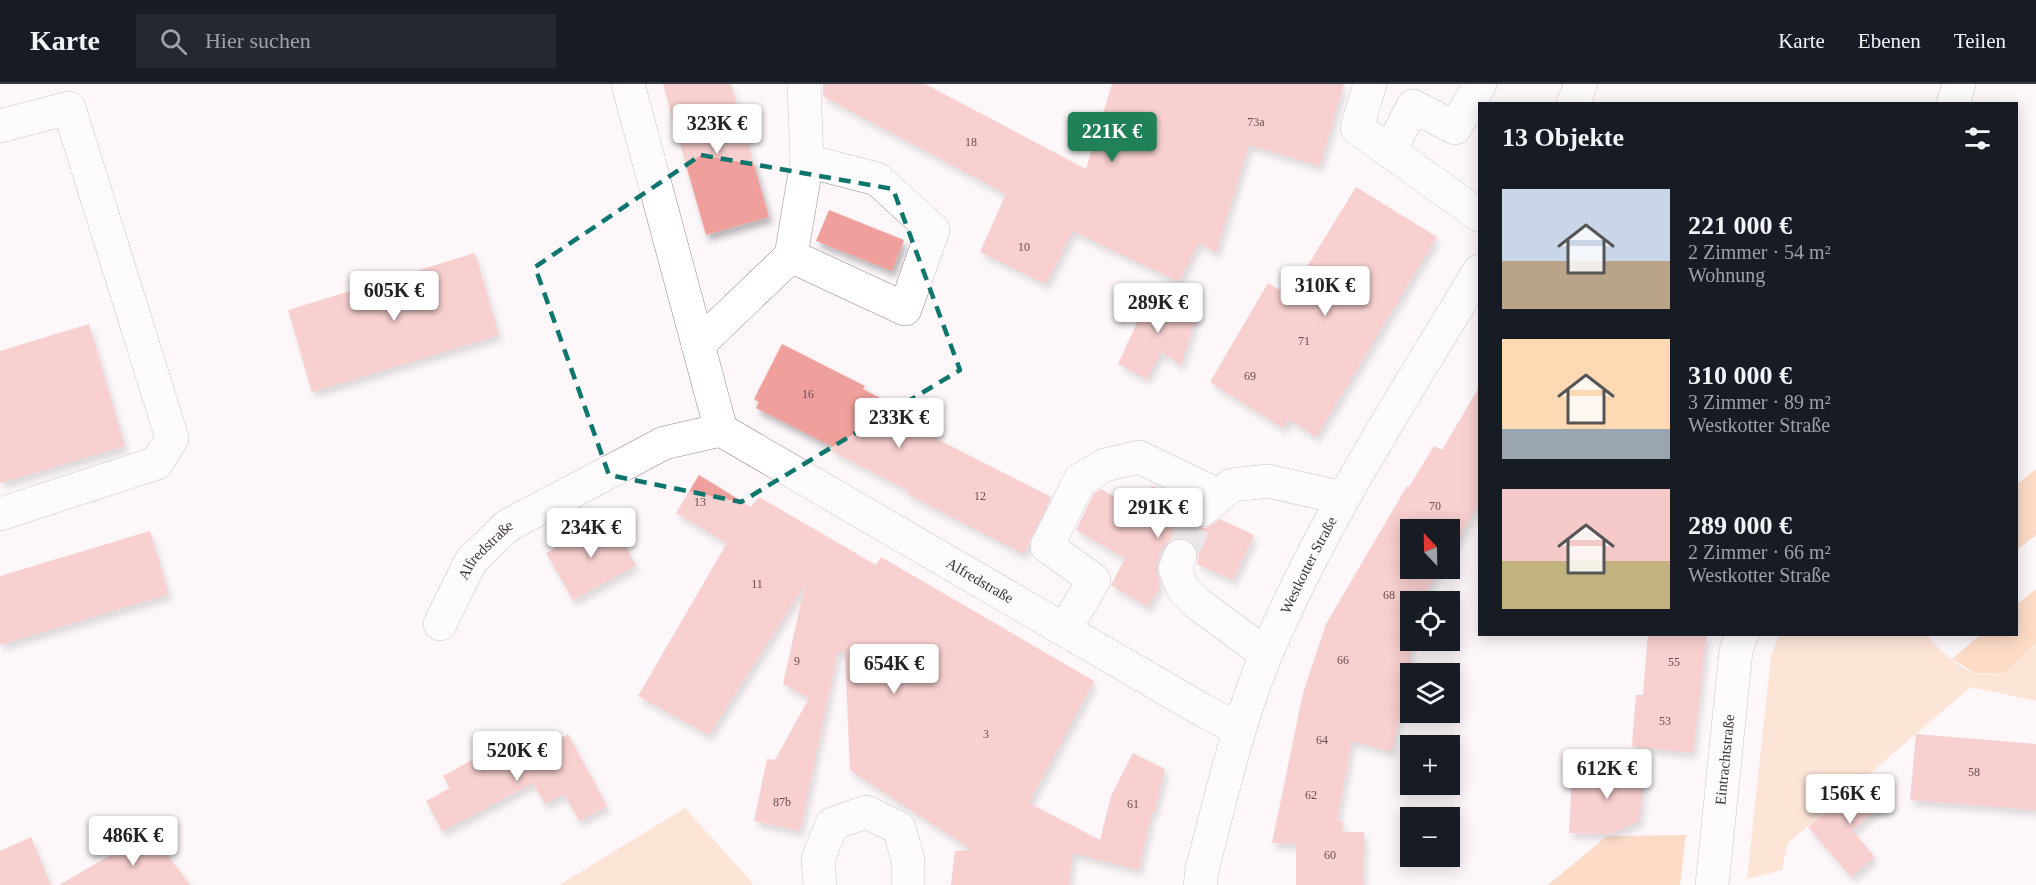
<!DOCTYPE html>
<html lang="de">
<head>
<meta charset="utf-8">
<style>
	body { margin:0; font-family:Georgia,serif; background:#242831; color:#f1f3f6; height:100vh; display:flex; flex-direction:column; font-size:22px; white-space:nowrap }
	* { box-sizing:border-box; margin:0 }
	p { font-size:20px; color:#9ea1a6 }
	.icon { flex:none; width:33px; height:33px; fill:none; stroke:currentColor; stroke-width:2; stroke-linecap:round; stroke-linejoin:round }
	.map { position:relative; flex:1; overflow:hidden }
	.side { position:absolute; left:1478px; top:18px; width:540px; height:534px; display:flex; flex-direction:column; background:#171b24; border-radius:0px; box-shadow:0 3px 15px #0003 }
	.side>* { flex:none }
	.needle { width:39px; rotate:338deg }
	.buttons { position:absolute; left:1400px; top:435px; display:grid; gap:12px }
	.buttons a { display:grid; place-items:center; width:60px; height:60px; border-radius:0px; background:#171b24; box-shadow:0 3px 15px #0003; font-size:30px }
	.price { position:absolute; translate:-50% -51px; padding:0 14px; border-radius:6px; background:#fff; color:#222; font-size:20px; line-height:39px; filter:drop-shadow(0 2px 3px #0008) }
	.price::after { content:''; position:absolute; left:50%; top:36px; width:18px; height:14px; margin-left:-9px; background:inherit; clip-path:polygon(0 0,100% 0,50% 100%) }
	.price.current { background:#208159; color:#fff }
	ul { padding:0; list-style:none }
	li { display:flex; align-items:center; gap:18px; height:150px; padding:0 24px }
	li span { display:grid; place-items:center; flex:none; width:168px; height:120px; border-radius:0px; color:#555 }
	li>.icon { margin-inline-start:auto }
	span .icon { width:72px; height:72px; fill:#fffc; stroke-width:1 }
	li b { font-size:26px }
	h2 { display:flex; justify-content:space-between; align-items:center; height:72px; padding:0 24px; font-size:26px }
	header { display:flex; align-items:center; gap:36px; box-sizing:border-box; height:84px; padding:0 30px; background:#171b24; border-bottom:2px solid #363941 }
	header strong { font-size:28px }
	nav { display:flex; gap:33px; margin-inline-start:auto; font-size:21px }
	.search { width:420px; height:54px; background:#242831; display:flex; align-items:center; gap:15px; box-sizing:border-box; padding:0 21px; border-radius:0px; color:#9ea1a6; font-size:22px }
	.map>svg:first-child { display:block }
	.green { fill:#fbceae }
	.forest { fill:#faba8b }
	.building { fill:#f0a09c; filter:url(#shadow) }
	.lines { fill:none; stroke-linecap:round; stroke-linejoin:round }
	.minor-tunnel { stroke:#d6d0d3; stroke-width:33; stroke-dasharray:33 16; stroke-linecap:butt }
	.minor-casing { stroke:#96878e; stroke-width:34 }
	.major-casing { stroke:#96878e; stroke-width:34 }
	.minor { stroke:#fff; stroke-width:33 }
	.major { stroke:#fff; stroke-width:33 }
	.marked { fill:none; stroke:#0f766e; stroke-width:4.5; stroke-dasharray:12 8; stroke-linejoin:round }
	.labels { text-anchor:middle; stroke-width:6; stroke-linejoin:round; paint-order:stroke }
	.number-label { font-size:12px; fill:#684f50 }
	.street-label { font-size:15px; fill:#3b3437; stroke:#fdf7fa }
</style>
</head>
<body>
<header>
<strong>Karte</strong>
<div class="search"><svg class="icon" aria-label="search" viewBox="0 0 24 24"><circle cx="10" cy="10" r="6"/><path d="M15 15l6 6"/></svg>Hier suchen</div>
<nav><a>Karte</a><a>Ebenen</a><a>Teilen</a></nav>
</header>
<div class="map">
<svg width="2036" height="801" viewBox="0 0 2036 801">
	<defs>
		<filter id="shadow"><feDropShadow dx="3.5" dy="6" stdDeviation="3" flood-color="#0004"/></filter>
	</defs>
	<rect width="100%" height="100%" fill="#fdf7fa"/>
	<g class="green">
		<path d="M1779,551H1927C1937,564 1959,584 1975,589C1983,591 1995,590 2004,590L2036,558V617L1971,603L1788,759L1782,786L1747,795L1771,572Z"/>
		<polygon points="685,724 751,797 753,801 559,801"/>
	</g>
	<g class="forest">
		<polygon points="2036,385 2036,451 2016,467 2016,401"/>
		<polygon points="2036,505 2036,558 2004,590 1975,589 1952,575 1980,551 2016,550 2016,521"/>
		<polygon points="1686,751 1680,801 1548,801 1607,752"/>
	</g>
	<g class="building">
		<polygon points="663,0 731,0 769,133 706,151"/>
		<polygon points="823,0 925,0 1086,85 1112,0 1344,0 1320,82 1249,61 1216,169 1199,158 1179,198 1073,147 1046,200 980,168 1006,110 823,12"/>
		<polygon points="1356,103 1437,153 1316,353 1289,335 1283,344 1210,298 1268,199 1289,212"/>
		<polygon points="829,126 904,156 892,187 816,157"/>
		<polygon points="475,169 499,251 312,308 288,226"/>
		<polygon points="1153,204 1197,230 1181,281 1161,268 1147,295 1118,280"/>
		<polygon points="89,240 125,362 0,399 0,267"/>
		<polygon points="782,260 865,302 863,305 940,345 935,354 1051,413 1024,470 907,410 909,407 832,367 833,363 756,324 759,318 754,315"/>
		<polygon points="1479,303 1479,420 1449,470 1449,446 1410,446 1410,484 1440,484 1421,518 1410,518 1410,613 1399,636 1392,668 1352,657 1337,736 1343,737 1342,748 1364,748 1363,801 1296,801 1296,760 1272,759 1303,609 1326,540 1407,402 1409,403 1434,362 1442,366"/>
		<polygon points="699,391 751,423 759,413 876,481 881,473 1094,597 1029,719 1100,756 1111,712 1133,669 1165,685 1154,729 1152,728 1139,786 1073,769 1069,801 951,801 955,767 972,766 850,686 845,567 838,567 800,747 754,737 767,675 775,676 809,614 783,600 805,500 709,651 638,612 727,459 676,429"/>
		<polygon points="1152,402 1185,418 1184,430 1187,438 1195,443 1206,444 1220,435 1254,451 1233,496 1197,480 1199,470 1195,461 1187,455 1178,453 1169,457 1162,465 1157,479 1157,491 1161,500 1148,523 1111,501 1125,474 1076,446 1094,409 1101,405 1138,427"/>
		<polygon points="609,434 636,481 573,516 546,469"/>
		<polygon points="150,447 169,510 0,561 0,492"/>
		<polygon points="1648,550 1707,550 1693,669 1632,662 1636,611 1643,611"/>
		<polygon points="568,650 607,722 579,737 564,710 545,720 533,699 442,747 426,717 450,704 443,692 510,655 522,675"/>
		<polygon points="1916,650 2036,660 2036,726 1910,716"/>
		<polygon points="1599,678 1645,682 1640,736 1612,750 1569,749 1572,694 1598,696"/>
		<polygon points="1869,690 1890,715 1852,746 1875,773 1851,793 1808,743"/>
		<polygon points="150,748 190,801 59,801"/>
		<polygon points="31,753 51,801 0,801 0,767"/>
	</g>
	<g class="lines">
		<polyline class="minor-tunnel" points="1180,472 1202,426"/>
		<defs>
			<g id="minor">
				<polyline points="628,0 721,346"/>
				<polyline points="804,0 807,77 791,172 905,225 933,146 877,95 807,77"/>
				<polyline points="1370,0 1357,44 1479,131"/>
				<polyline points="1953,20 1959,0"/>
				<polyline points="0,42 69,24 172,354 157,379 0,430"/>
				<polyline points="1390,67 1413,22 1455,44 1480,0"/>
				<polyline points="698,261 791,172"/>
				<polyline points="1202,426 1232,401 1268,397 1343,414"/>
				<polyline points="1180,472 1175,485 1183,505 1198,520 1266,570"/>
				<path id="s1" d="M440,540L471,477L507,442L664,359L721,346L1204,627L1239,645"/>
				<polyline points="1065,545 1094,496 1047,462 1080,396 1105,381 1139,373 1218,411"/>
				<polyline points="820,801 818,775 832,740 866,728 899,744 908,776 908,801"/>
				<path id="s2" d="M1712,801L1736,567L1742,550"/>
			</g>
			<g id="major">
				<polyline points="1573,20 1581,0"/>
				<path id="s3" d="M1200,801L1202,786C1221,713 1238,638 1267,568C1324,434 1404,312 1479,187"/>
			</g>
		</defs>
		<use href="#minor" class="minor-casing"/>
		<use href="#major" class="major-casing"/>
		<use href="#minor" class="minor"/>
		<use href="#major" class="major"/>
	</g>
	<path d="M0 0H2036V801H0ZM701,71L893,105L960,286L741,418L609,391L535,183Z" fill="#fdf7fa" fill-opacity=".55" fill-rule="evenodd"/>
	<path class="marked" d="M701,71L893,105L960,286L741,418L609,391L535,183Z"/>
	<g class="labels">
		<g class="number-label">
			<text x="1256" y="42">73a</text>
			<text x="971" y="62">18</text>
			<text x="1024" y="167">10</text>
			<text x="1304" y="261">71</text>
			<text x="1250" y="296">69</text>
			<text x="808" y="314">16</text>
			<text x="980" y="416">12</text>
			<text x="700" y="422">13</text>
			<text x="1435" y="426">70</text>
			<text x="757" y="504">11</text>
			<text x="1389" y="515">68</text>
			<text x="1343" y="580">66</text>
			<text x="797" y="581">9</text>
			<text x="1674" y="582">55</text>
			<text x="1665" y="641">53</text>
			<text x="986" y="654">3</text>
			<text x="1322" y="660">64</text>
			<text x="1974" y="692">58</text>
			<text x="1311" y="715">62</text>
			<text x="782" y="722">87b</text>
			<text x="1133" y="724">61</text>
			<text x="1330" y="775">60</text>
		</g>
		<g class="street-label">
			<text dy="5" stroke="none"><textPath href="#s1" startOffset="88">Alfredstraße</textPath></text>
			<text dy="5" stroke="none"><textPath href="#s3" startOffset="339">Westkotter Straße</textPath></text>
			<text dy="5" stroke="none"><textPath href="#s1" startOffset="656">Alfredstraße</textPath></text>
			<text dy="5" stroke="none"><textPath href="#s2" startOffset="126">Eintrachtstraße</textPath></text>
		</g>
	</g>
</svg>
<div class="buttons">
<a><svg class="needle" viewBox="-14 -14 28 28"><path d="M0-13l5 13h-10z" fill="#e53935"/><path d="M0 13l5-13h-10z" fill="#9ea1a6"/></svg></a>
<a><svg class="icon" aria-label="locate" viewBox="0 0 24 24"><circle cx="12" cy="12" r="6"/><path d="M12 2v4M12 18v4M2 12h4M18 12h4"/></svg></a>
<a><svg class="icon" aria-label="layers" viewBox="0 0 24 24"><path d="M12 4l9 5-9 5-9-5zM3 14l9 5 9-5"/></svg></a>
<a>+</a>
<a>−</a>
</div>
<b class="price" style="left:717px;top:71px">323K €</b>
<b class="price current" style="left:1112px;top:79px">221K €</b>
<b class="price" style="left:1325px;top:233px">310K €</b>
<b class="price" style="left:394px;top:238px">605K €</b>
<b class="price" style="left:1158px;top:250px">289K €</b>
<b class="price" style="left:899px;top:365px">233K €</b>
<b class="price" style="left:1158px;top:455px">291K €</b>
<b class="price" style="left:591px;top:475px">234K €</b>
<b class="price" style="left:894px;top:611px">654K €</b>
<b class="price" style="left:517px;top:698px">520K €</b>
<b class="price" style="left:1607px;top:716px">612K €</b>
<b class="price" style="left:1850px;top:741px">156K €</b>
<b class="price" style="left:133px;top:783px">486K €</b>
<section class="side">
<h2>13 Objekte<svg class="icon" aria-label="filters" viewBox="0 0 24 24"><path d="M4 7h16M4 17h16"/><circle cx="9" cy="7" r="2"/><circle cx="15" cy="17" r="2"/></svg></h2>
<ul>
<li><span style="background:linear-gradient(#c9d6e8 60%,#b9a48a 0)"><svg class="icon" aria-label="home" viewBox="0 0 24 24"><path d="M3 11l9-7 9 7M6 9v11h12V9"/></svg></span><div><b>221 000 €</b><p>2 Zimmer · 54 m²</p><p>Wohnung</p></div></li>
<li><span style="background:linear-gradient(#ffd9b3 75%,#9aa5b1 0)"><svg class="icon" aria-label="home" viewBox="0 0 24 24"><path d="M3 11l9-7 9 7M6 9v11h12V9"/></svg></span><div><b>310 000 €</b><p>3 Zimmer · 89 m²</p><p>Westkotter Straße</p></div></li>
<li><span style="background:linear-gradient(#f6c9c9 60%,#c2b280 0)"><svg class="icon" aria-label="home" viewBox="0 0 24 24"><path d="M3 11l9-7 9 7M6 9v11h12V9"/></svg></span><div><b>289 000 €</b><p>2 Zimmer · 66 m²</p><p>Westkotter Straße</p></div></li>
</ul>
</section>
</div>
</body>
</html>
